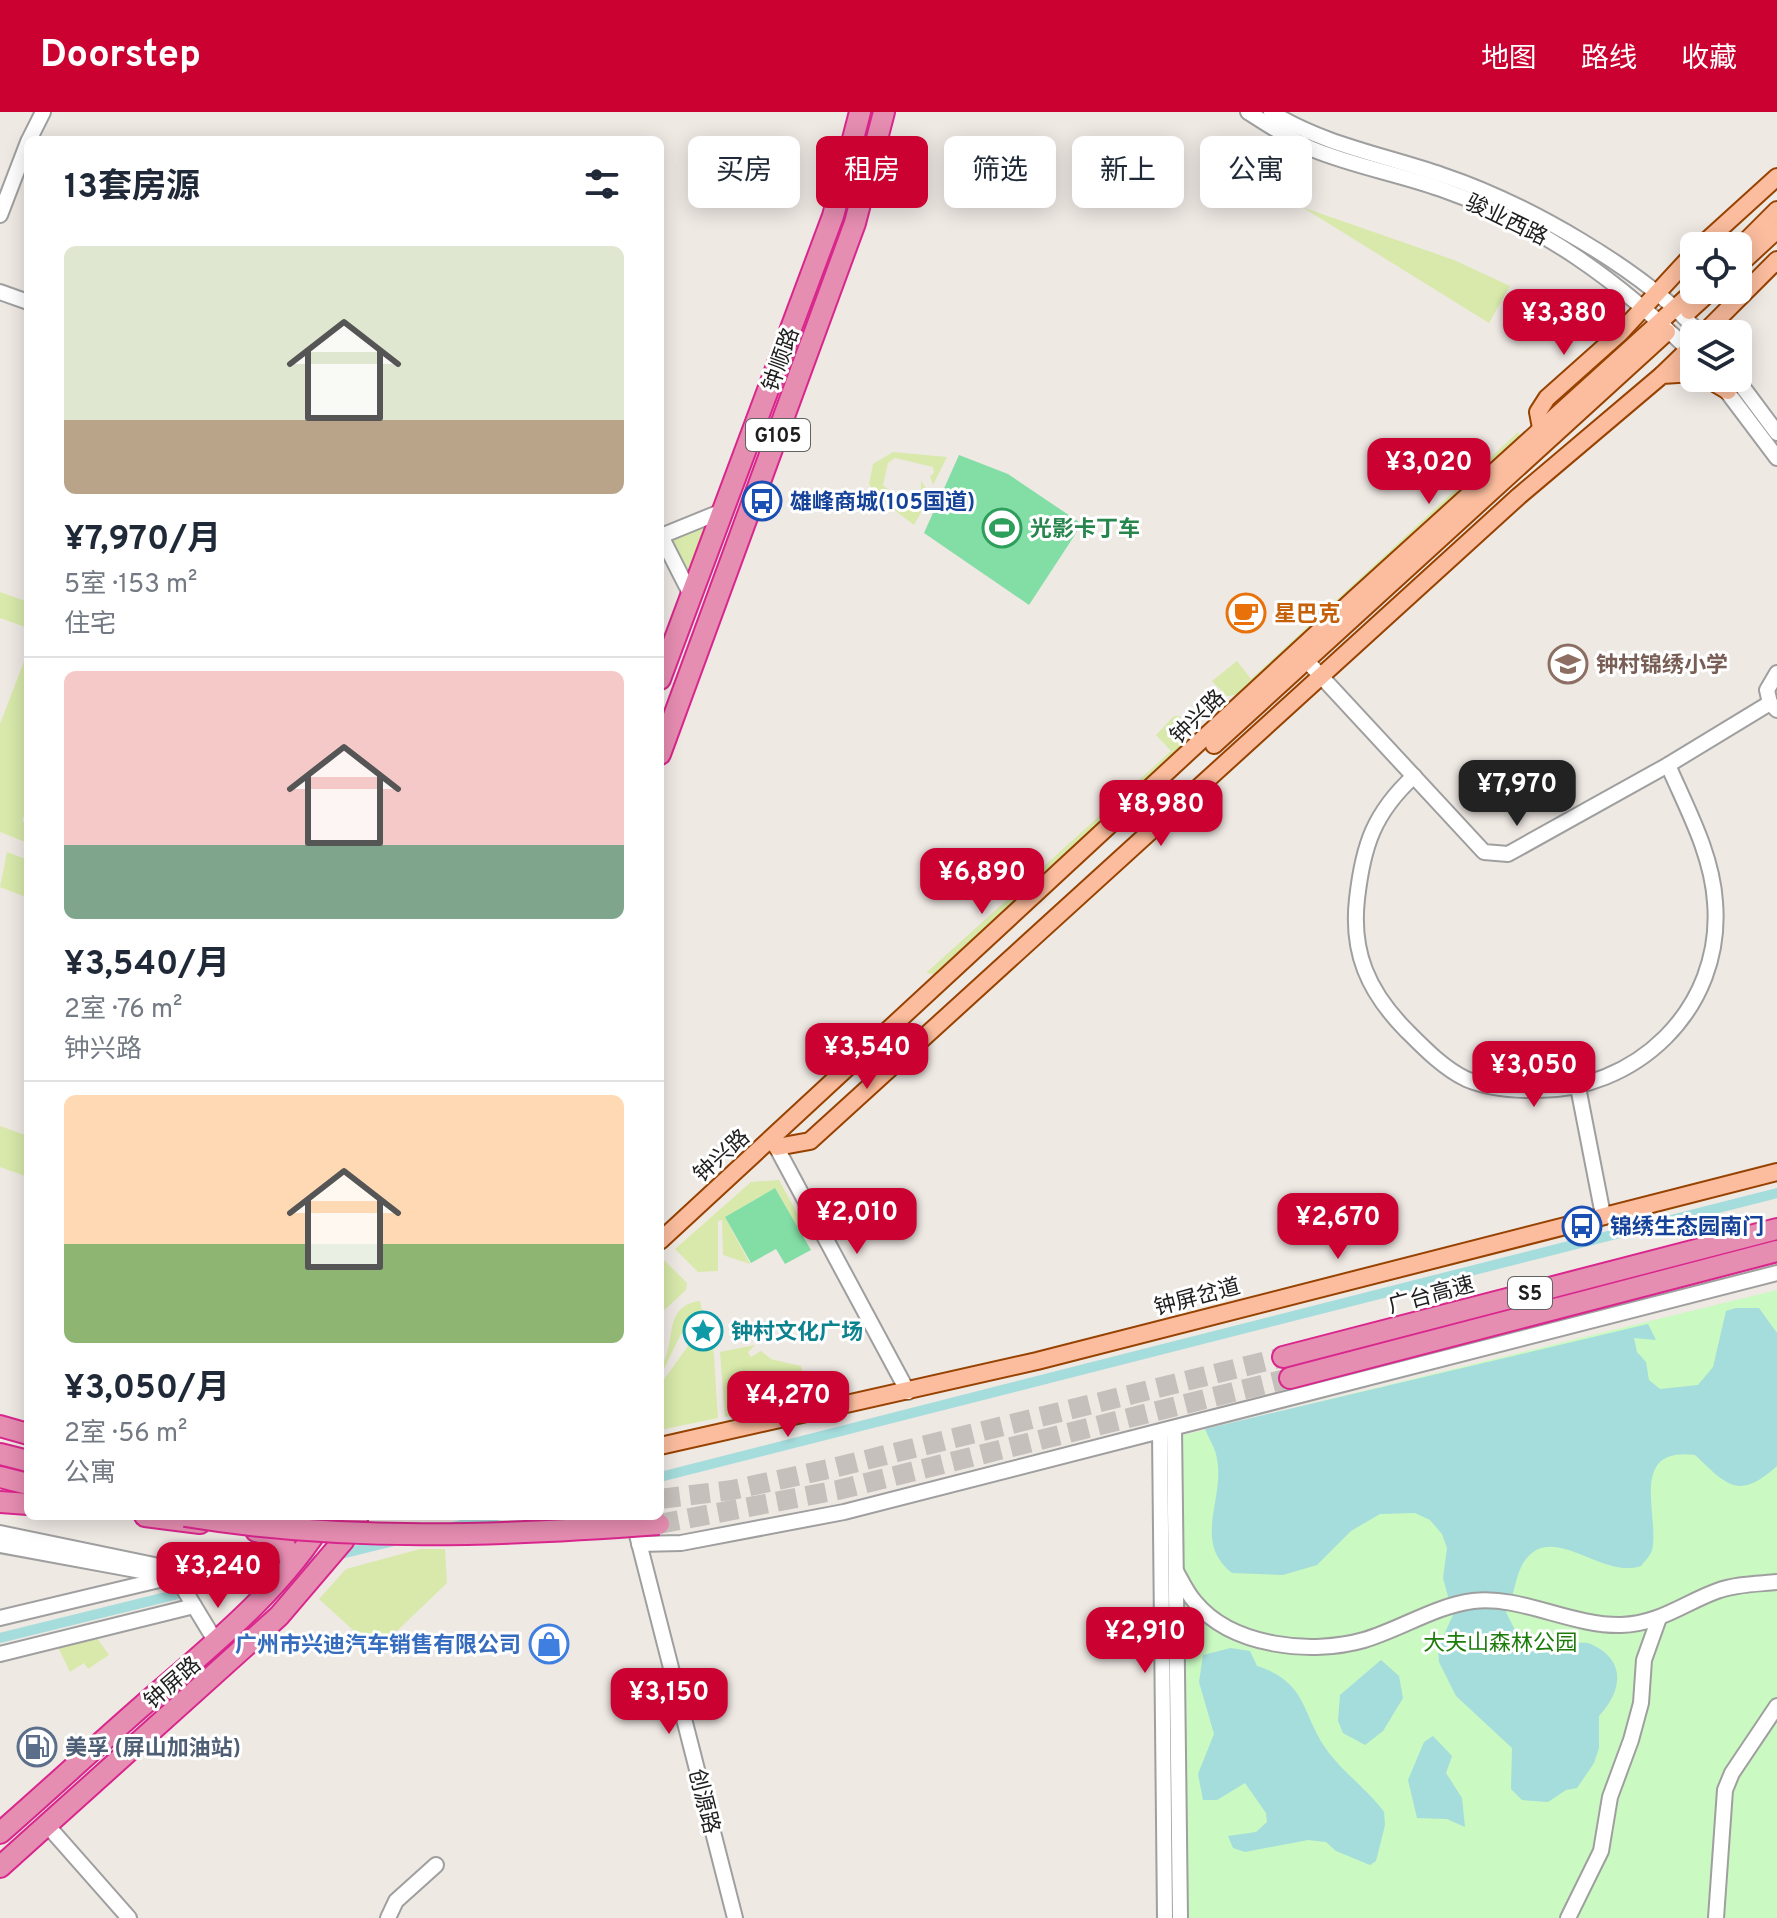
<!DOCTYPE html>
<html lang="zh">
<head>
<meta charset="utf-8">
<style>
	body { margin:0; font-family:Overpass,"Noto Sans SC",sans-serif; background:#f6f6f7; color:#1f2937; height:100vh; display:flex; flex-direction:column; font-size:30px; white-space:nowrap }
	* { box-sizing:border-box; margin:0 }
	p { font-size:26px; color:#747a83 }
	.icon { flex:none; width:44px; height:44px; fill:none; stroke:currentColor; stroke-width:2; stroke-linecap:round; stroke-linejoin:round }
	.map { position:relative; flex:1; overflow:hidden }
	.details { position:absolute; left:24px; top:24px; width:640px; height:1384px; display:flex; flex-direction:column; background:#fff; border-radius:12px; box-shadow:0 4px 20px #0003 }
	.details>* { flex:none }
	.top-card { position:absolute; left:688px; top:24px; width:760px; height:72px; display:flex; gap:16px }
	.fabs { position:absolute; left:1680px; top:120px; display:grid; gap:16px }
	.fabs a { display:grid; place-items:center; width:72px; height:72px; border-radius:12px; background:#fff; box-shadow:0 4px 20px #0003; font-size:40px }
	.price { position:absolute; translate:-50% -68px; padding:0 18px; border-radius:16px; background:#cb0231; color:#fff; font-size:26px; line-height:52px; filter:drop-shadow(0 2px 4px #0008) }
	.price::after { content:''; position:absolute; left:50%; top:48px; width:24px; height:18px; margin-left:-12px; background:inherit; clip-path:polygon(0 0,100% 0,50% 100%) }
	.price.on { background:#222; color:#fff }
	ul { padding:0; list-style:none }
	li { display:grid; align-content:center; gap:16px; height:424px; padding:0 40px }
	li+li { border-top:2px solid #e0e1e3 }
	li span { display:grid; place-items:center; height:248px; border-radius:12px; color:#555 }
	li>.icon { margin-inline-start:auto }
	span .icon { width:144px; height:144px; fill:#fffc; stroke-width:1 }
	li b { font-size:34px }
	h2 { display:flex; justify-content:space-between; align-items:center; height:96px; padding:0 40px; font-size:34px }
	.chip { padding:0 28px; border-radius:12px; background:#fff; box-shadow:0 4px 20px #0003; font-size:28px; line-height:72px }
	.chip.on { background:#cb0231; color:#fff }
	header { display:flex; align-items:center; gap:48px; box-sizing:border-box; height:112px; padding:0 40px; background:#cb0231; color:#fff }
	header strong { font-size:38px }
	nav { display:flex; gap:44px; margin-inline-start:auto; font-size:28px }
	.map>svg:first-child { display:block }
	.grass { fill:#d8e9ab }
	.park { fill:#caf9c2 }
	.pitch { fill:#83dea5 }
	.water { fill:#a5dcdc }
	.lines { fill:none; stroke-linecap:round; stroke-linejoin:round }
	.canal { stroke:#a5dcdc; stroke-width:10 }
	.highway-tunnel { stroke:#c5c0bc; stroke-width:20; stroke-dasharray:20 10; stroke-linecap:butt }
	.minor-casing { stroke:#9f9f9f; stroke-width:18 }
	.major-casing { stroke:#974201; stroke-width:20 }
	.highway-casing { stroke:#d9268d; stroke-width:24 }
	.minor { stroke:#fff; stroke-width:14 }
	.major { stroke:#fbbd9e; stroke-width:16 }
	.highway { stroke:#e68db2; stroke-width:20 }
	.highway-bridge-casing { stroke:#d9268d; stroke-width:24; stroke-linecap:butt }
	.highway-bridge { stroke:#e68db2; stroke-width:20 }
	.labels { text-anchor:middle; stroke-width:6; stroke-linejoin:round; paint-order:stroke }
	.shield { fill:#fff; stroke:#626262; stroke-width:2 }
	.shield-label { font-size:20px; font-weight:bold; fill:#1e1e1e }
	.street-label { font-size:22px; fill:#1e1e1e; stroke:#fff }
	.transit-label { font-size:22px; font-weight:bold; fill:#164399; stroke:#fff; text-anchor:start }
	.leisure-label { font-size:22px; font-weight:bold; fill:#27864d; stroke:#fff; text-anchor:start }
	.food-label { font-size:22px; font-weight:bold; fill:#c56008; stroke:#fff; text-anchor:start }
	.education-label { font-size:22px; font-weight:bold; fill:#785e54; stroke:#fff; text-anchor:start }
	.culture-label { font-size:22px; font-weight:bold; fill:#0d838f; stroke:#fff; text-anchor:start }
	.park-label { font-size:22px; fill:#1d7c0c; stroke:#fff }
	.shop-label { font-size:22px; font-weight:bold; fill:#366cbe; stroke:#fff; text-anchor:end }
	.service-label { font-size:22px; font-weight:bold; fill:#4e5e75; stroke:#fff; text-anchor:start }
</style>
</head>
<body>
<header>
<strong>Doorstep</strong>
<nav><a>地图</a><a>路线</a><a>收藏</a></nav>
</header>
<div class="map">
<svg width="1777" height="1806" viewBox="0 0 1777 1806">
	<rect width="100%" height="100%" fill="#efe9e4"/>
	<g class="grass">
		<polygon points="1302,95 1454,148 1510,174 1489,211"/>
		<polygon points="1518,320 1521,325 1242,582 1227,584 1212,569 1237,549 1251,567"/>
		<polygon points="893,340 947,345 933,373 930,364 934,361 933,355 895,346 888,351 883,373 914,401 921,388 921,368 930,384 914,413 876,384 869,372 873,352"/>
		<polygon points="707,410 688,465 670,427"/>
		<polygon points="0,480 28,490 28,516 0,506"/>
		<polygon points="28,539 28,693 22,709 28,712 28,731 0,720 0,612"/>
		<polygon points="1174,604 1179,604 1191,616 1192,629 939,863 926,861 1171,639 1156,623"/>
		<polygon points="7,740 28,748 28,786 0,775"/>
		<polygon points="0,1014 28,1024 28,1065 0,1055"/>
		<polygon points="779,1068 807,1119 802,1122 775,1076 725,1105 750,1152 723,1143 722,1108 718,1109 718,1159 698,1160 675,1137 751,1070"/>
		<polygon points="663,1147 687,1171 686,1178 660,1202 660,1150"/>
		<path d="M700,1189L705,1212L681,1222L661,1263L660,1256C678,1232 661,1194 700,1189Z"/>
		<polygon points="713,1229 718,1306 660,1318 660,1273 688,1234"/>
		<polygon points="755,1233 748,1240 751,1245 761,1239 771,1247 801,1254 808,1287 725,1305 720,1240"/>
		<polygon points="420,1437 445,1437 447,1471 376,1539 319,1487 346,1457"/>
		<polygon points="94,1522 109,1543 88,1557 84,1551 70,1560 56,1531"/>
	</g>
	<polygon class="park" points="1777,1178 1777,1806 1172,1806 1167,1327"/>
	<g class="pitch">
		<polygon points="959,343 1008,362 1082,412 1029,493 924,421"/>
		<polygon points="775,1076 811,1138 785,1152 776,1137 751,1151 725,1105"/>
	</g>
	<g class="water">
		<path d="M1736,1196H1759L1777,1221V1354C1738,1389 1727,1373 1695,1343C1627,1334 1660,1405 1652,1438C1650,1444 1645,1449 1641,1454C1601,1468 1549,1405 1522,1453C1515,1466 1514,1485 1506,1500C1538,1567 1537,1528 1588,1531C1626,1546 1624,1577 1599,1604V1636L1594,1651L1577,1676L1566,1678L1548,1690L1522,1688L1511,1677L1512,1636L1456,1584L1439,1550L1438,1536L1453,1503L1443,1466L1447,1436L1442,1422L1430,1408L1415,1401L1380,1402L1351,1419L1317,1453L1283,1463L1232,1461C1192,1430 1225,1387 1217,1347C1216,1337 1209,1327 1205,1317L1648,1212L1656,1228L1634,1226L1637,1240L1646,1250L1649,1268L1660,1277L1698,1273L1713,1255L1726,1199Z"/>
		<path d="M1231,1536L1250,1539L1257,1554C1309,1570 1301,1604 1329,1641C1345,1662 1368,1678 1384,1700L1385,1713L1376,1749L1370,1753L1336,1739L1326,1730L1308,1728L1245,1740L1233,1736L1228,1724L1256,1720L1267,1710L1266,1701L1245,1671L1217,1688H1203L1198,1662L1214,1622L1199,1570L1203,1543Z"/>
		<polygon points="1381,1548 1399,1564 1403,1586 1383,1619 1365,1633 1343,1621 1338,1609 1340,1583"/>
		<polygon points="1433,1624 1452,1644 1446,1661 1462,1686 1465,1715 1447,1707 1417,1706 1408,1668 1424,1630"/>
	</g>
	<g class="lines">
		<g class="canal">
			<polyline points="660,1365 1777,1081"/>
			<polyline points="453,1415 497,1404"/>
			<polyline points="0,1526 394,1429"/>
		</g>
		<g class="highway-tunnel">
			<polyline points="660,1387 732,1378 833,1356 1283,1245"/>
			<polyline points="659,1412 838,1378 1290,1266"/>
		</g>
		<defs>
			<g id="minor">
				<path d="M1248,0C1269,13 1289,27 1312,37C1353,54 1399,62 1441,77C1541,112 1619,169 1694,243"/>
				<path d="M1271,0C1324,33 1384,43 1442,63C1523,90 1645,158 1700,222"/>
				<polyline points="29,28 43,0"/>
				<polyline points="0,103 28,30"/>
				<polyline points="0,180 28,190"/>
				<polyline points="1736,266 1777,321"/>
				<polyline points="1722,273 1777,346"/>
				<polyline points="661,424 725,398"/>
				<polyline points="661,424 691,483"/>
				<polyline points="1306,548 1484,740 1508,742 1668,653 1770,591"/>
				<polyline points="1777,561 1767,578 1770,591 1777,598"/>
				<path d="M1414,664C1374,701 1363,733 1357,787C1351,840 1368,879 1405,917C1423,935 1443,956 1466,967C1487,976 1510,978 1532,978C1635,981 1724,897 1715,790C1712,742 1687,697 1668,653"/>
				<polyline points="1578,975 1603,1103"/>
				<polyline points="772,1027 908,1280"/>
				<polyline points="1174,1316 1180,1806"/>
				<polyline points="1160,1320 1165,1806"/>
				<polyline points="0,1421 164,1455 176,1464 216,1530"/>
				<polyline points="637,1423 735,1806"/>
				<polyline points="639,1432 681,1431 844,1400 1777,1161"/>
				<polyline points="0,1433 163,1463"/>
				<path d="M1176,1459C1182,1470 1187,1481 1195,1490C1232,1535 1312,1543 1364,1528C1401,1517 1435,1494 1473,1489C1520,1483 1571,1514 1621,1513C1659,1512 1684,1491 1717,1479C1736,1472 1757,1472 1777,1470"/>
				<polyline points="0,1506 176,1464"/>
				<polyline points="0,1542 194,1494"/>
				<polyline points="47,1713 129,1806"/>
				<polyline points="388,1806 396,1789 436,1753"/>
				<polyline points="1568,1806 1601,1739 1610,1685 1631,1628 1641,1591 1644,1548 1659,1506"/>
				<polyline points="1716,1806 1725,1678 1732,1661 1777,1594"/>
			</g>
			<g id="major">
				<polyline points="1701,134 1777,65"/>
				<polyline points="1738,137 1777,98"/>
				<polyline points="1738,154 1777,118"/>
				<polyline points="1689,199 1712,178"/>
				<polyline points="1703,222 1777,148"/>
				<polyline points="1662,263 1694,232"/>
				<polyline points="1706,266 1728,279"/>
				<polyline points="1541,316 1538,300 1547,286 1620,221 1694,141"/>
				<polyline points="1214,633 1667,220"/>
				<polyline points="777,1035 810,1029 1519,384 1662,263 1694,261"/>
				<polyline points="660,1129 1355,486 1695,178"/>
				<polyline points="660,1334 1037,1249 1777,1060"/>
			</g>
			<g id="highway">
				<polyline points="660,567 833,104 860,0"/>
				<polyline points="660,642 855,111 884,0"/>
				<polyline points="1283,1245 1777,1117"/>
				<polyline points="1290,1266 1777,1139"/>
				<polyline points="0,1314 28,1322"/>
				<polyline points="0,1342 28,1349"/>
				<polyline points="0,1365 28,1372"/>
				<polyline points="0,1390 28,1392"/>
				<polyline points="145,1404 200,1411"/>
				<polyline points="256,1419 282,1426 291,1450"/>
				<path d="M0,1721C47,1680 93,1637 141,1595C206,1538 281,1480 326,1404"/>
				<polyline points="0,1755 279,1504 343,1429 358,1404"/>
			</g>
		</defs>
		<use href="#minor" class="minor-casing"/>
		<use href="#major" class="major-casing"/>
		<use href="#highway" class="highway-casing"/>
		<use href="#minor" class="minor"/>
		<use href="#major" class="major"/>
		<use href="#highway" class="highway"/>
		<defs>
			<path id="highway-bridge" d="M185,1404C342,1430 501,1424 659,1412"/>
		</defs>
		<use href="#highway-bridge" class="highway-bridge-casing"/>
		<use href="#highway-bridge" class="highway-bridge"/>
	</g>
	<defs>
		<symbol id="bus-ring" viewBox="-11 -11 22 22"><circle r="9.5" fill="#fff" stroke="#1a4fb4" stroke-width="1.5"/><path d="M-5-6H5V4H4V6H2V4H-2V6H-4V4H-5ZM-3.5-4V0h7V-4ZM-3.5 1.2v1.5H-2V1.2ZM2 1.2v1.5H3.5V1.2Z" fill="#1a4fb4"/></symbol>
		<symbol id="stadium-ring" viewBox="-11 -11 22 22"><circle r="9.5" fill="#fff" stroke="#2e9e5b" stroke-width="1.5"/><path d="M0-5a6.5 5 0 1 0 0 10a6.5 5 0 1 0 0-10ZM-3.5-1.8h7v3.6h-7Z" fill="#2e9e5b"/></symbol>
		<symbol id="cafe-ring" viewBox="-11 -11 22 22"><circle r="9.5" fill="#fff" stroke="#e8710a" stroke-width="1.5"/><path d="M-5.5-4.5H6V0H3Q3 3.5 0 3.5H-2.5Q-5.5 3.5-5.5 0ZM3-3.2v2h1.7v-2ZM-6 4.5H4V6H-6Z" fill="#e8710a"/></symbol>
		<symbol id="school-ring" viewBox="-11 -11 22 22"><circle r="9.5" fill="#fff" stroke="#8d6e63" stroke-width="1.5"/><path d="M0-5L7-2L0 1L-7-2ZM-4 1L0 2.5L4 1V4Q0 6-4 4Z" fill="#8d6e63"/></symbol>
		<symbol id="sight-ring" viewBox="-11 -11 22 22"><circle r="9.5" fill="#fff" stroke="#0f9aa8" stroke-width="1.5"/><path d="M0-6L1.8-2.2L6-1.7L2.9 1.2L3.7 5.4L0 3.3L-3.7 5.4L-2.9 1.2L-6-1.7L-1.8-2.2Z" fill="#0f9aa8"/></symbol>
		<symbol id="shop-ring" viewBox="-11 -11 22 22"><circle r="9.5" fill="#fff" stroke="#3f7fe0" stroke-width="1.5"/><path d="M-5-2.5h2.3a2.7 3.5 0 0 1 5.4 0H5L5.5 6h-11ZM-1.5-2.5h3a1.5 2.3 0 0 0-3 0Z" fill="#3f7fe0"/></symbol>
		<symbol id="fuel-ring" viewBox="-11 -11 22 22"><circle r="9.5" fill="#fff" stroke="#5c6f8a" stroke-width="1.5"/><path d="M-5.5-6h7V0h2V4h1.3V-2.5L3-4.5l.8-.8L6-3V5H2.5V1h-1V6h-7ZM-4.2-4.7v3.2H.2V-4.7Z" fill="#5c6f8a"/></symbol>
	</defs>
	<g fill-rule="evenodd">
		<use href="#bus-ring" x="740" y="367" width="44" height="44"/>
		<use href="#stadium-ring" x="980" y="394" width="44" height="44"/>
		<use href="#cafe-ring" x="1224" y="479" width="44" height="44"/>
		<use href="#school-ring" x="1546" y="530" width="44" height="44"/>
		<use href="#bus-ring" x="1560" y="1092" width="44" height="44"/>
		<use href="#sight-ring" x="681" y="1197" width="44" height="44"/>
		<use href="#shop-ring" x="527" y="1510" width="44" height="44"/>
		<use href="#fuel-ring" x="15" y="1613" width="44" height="44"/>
	</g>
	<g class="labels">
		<g class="shield">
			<rect x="746" y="307" width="64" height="32" rx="6"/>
			<rect x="1508" y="1165" width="44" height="32" rx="6"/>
		</g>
		<g class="shield-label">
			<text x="778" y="330">G105</text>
			<text x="1530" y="1188">S5</text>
		</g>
		<g class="street-label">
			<text transform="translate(1507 107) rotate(26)" y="8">骏业西路</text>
			<text transform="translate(780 247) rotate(-70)" y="8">钟顺路</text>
			<text transform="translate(1197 604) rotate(-44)" y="8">钟兴路</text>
			<text transform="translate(721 1043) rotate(-42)" y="8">钟兴路</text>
			<text transform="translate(1431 1182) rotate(-15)" y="8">广台高速</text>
			<text transform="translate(1197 1184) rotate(-15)" y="8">钟屏岔道</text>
			<text transform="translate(172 1570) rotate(-41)" y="8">钟屏路</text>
			<text transform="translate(705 1689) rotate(76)" y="8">创源路</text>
		</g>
		<g class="transit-label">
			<text x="790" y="397">雄峰商城(105国道)</text>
			<text x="1610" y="1122">锦绣生态园南门</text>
		</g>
		<g class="leisure-label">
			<text x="1030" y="424">光影卡丁车</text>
		</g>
		<g class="food-label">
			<text x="1274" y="509">星巴克</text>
		</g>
		<g class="education-label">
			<text x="1596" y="560">钟村锦绣小学</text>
		</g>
		<g class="culture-label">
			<text x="731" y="1227">钟村文化广场</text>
		</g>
		<g class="park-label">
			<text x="1500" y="1538">大夫山森林公园</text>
		</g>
		<g class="shop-label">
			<text x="521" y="1540">广州市兴迪汽车销售有限公司</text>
		</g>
		<g class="service-label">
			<text x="65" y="1643">美孚 (屏山加油站)</text>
		</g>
	</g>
</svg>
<div class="fabs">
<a><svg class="icon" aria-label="locate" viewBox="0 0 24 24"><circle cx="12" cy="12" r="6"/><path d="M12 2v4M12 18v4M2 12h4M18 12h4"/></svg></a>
<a><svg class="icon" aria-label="layers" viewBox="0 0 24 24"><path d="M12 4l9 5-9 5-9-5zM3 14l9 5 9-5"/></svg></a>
</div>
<b class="price" style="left:1564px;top:245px">¥3,380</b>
<b class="price" style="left:1429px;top:394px">¥3,020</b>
<b class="price on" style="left:1517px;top:716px">¥7,970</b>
<b class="price" style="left:1161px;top:736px">¥8,980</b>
<b class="price" style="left:982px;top:804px">¥6,890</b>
<b class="price" style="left:867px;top:979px">¥3,540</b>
<b class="price" style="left:1534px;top:997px">¥3,050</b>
<b class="price" style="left:857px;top:1144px">¥2,010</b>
<b class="price" style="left:1338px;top:1149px">¥2,670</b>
<b class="price" style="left:788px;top:1327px">¥4,270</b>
<b class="price" style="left:218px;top:1498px">¥3,240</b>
<b class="price" style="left:1145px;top:1563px">¥2,910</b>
<b class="price" style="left:669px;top:1624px">¥3,150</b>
<div class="top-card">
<a class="chip">买房</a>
<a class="chip on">租房</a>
<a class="chip">筛选</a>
<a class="chip">新上</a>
<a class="chip">公寓</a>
</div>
<section class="details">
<h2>13套房源<svg class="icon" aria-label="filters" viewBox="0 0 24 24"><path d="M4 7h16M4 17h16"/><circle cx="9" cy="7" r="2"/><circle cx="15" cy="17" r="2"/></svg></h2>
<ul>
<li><span style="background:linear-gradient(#dfe7d0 70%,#b9a48a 0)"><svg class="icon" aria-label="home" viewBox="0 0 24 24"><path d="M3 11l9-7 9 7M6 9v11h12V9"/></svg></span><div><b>¥7,970/月</b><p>5室 · 153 m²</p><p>住宅</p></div></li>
<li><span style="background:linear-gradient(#f6c9c9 70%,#7fa58c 0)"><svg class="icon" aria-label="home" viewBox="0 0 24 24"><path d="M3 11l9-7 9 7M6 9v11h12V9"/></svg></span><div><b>¥3,540/月</b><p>2室 · 76 m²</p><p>钟兴路</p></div></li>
<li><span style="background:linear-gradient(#ffd9b3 60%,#8fb573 0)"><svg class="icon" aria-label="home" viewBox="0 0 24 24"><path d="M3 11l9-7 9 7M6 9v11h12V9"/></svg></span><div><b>¥3,050/月</b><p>2室 · 56 m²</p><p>公寓</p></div></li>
</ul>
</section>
</div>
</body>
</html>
